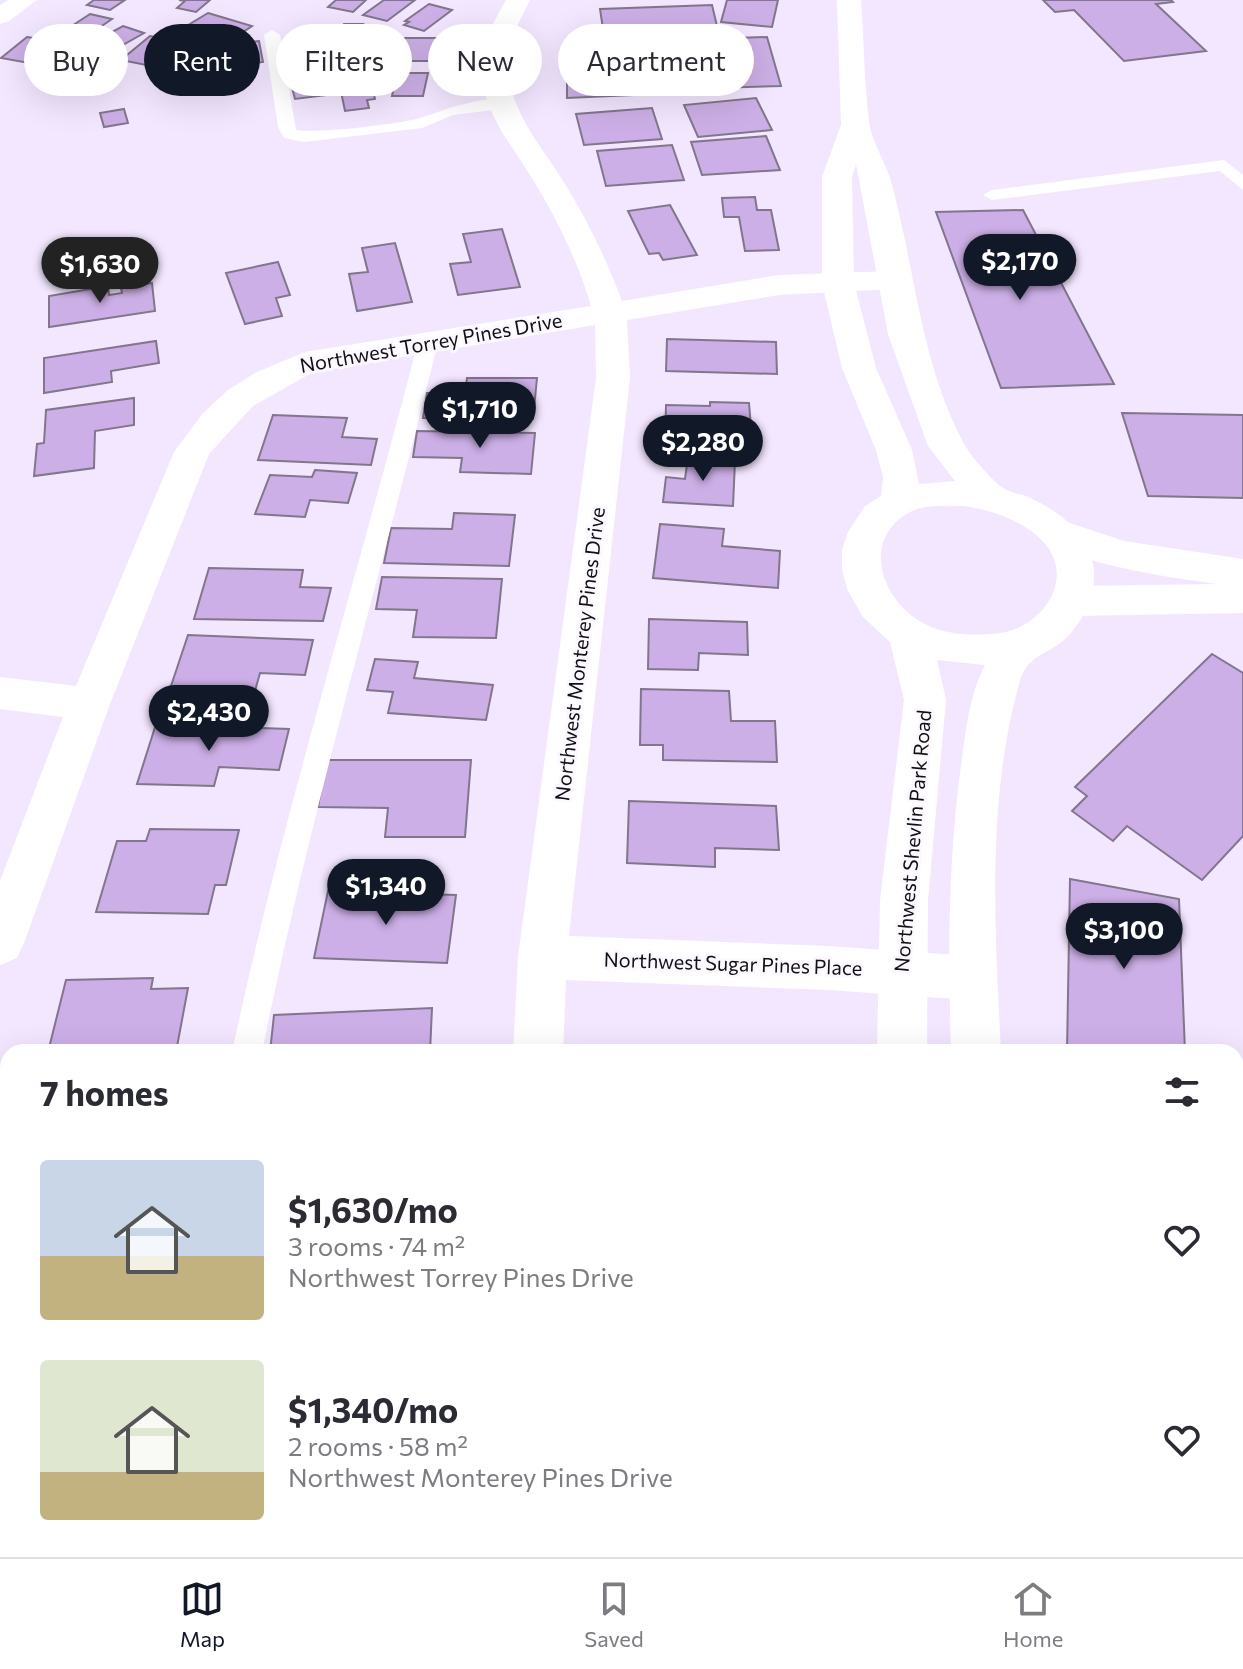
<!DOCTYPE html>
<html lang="en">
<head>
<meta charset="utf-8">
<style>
	body { margin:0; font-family:Commissioner,sans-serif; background:#f2f2f3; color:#2b2b33; height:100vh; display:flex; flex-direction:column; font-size:30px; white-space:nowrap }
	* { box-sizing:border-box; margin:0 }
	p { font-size:26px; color:#7c7c81 }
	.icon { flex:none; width:44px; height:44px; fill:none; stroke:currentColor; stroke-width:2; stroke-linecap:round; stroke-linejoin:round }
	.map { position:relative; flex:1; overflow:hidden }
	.sheet { position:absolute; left:0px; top:1044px; width:1244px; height:514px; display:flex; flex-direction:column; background:#fff; border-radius:24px 24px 0 0; box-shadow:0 8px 32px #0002 }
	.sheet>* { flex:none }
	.hud { position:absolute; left:24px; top:24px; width:800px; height:72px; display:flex; gap:16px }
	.price { position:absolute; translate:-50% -68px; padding:0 18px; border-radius:28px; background:#111827; color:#fff; font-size:26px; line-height:52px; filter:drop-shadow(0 2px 4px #0008) }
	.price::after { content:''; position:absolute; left:50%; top:48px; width:24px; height:18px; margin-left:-12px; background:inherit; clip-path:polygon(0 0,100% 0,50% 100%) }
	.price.current { background:#222; color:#fff }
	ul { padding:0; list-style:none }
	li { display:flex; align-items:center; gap:24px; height:200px; padding:0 40px }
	li span { display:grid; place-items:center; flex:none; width:224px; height:160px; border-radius:8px; color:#555 }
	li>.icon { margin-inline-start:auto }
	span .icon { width:96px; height:96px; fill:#fffc; stroke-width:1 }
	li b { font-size:34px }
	h2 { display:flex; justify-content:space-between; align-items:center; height:96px; padding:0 40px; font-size:34px }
	.pill { padding:0 28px; border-radius:36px; background:#fff; box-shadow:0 8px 32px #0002; font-size:28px; line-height:72px }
	.pill.current { background:#111827; color:#fff }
	.dock { display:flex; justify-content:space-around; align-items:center; height:112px; border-top:2px solid #e1e1e2; background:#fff; font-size:22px; color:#7c7c81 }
	.dock a { display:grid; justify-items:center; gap:4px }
	.dock .current { color:#111827 }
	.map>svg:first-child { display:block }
	.building { fill:#ccafe6; stroke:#81768b; stroke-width:2 }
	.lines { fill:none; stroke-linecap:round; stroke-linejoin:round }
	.service { fill:#fff; fill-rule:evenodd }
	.minor { fill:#fff; fill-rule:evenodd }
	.tertiary { fill:#fff; fill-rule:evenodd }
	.secondary { fill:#fff; fill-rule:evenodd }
	.labels { text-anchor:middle; stroke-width:6; stroke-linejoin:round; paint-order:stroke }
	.street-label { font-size:20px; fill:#130f17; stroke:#fbf9fe }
</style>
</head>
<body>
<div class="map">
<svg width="1243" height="1557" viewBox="0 0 1243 1557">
	<rect width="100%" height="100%" fill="#f3e7ff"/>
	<g class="building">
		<polygon points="94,0 125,0 110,10 87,5"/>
		<polygon points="179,0 210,0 196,12 177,8 185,1"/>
		<polygon points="336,0 366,0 353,12 328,7"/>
		<polygon points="384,0 415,0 387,21 363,15"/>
		<polygon points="727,0 778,0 772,27 721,22"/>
		<polygon points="1043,0 1171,0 1173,2 1156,4 1206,51 1124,61 1074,10 1055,12"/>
		<polygon points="429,4 452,10 424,31 404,25 409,22 405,21"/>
		<polygon points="712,5 717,26 603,29 600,9"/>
		<polygon points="208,13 252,26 230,41 185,27"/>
		<polygon points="90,14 112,19 80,41 58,35"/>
		<polygon points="344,24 363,24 359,32 370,32 363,52 333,51"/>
		<polygon points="123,26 144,33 107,54 86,46"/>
		<polygon points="150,36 175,41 146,65 121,60"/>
		<polygon points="27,37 54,41 29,63 1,58"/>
		<polygon points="767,37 781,86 716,88 706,39"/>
		<polygon points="405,38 438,38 432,61 400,61"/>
		<polygon points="259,41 263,62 228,67 224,45"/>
		<polygon points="185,47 213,52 190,73 162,68"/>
		<polygon points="625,54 633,95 567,98 567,64 577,63 576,56"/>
		<polygon points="319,65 327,95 295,99 287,69"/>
		<polygon points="397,73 428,73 423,96 392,96"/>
		<polygon points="370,78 375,99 367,100 369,108 345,111 339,82"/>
		<polygon points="756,98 772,130 698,137 684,105"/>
		<polygon points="652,108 662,139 584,145 576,114"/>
		<polygon points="124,109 128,123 104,127 100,113"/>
		<polygon points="766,136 780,170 702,175 691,142"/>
		<polygon points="672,145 684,180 606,186 597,151"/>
		<polygon points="755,197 757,210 771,210 779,250 745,251 739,217 724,217 722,198"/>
		<polygon points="670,205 697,255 663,260 659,253 649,254 628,211"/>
		<polygon points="1023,210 1114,384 1001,388 936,212"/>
		<polygon points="502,229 520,287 458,295 450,264 471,262 463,234"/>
		<polygon points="395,243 412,302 357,311 349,274 368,272 362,248"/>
		<polygon points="278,262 290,295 276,298 282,316 245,324 226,273"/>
		<polygon points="152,283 155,311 49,327 49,296 108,286 109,295 122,293 121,288"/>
		<polygon points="667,339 776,342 777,374 666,371"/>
		<polygon points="156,341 159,363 111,371 112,382 44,393 44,358"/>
		<polygon points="467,378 537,378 533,419 423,418 427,393 465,393"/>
		<polygon points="134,398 134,425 95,431 94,468 34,476 37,444 44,443 46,410"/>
		<polygon points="710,402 749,403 751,428 713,427 713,442 665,441 666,405 710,406"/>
		<polygon points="1122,413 1243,415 1243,498 1148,496"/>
		<polygon points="273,415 347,418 342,437 377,439 371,465 258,460"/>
		<polygon points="417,431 535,433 531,474 460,472 462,458 413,457"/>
		<polygon points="688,457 735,461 733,506 663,502 666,477 685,479"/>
		<polygon points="315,470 357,473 348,503 310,500 305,517 255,514 270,475 312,477"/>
		<polygon points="454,513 515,515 509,566 384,563 391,528 452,529"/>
		<polygon points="660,524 724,529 722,546 780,551 778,588 653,578"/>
		<polygon points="209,568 303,570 300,587 331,588 323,621 194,619"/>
		<polygon points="382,577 502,579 496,638 413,637 417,610 376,609"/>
		<polygon points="649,619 747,622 748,655 699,653 698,670 648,669"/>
		<polygon points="188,635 313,640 305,675 260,673 253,698 168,695"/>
		<polygon points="1212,654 1243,673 1243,836 1202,880 1127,826 1113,841 1072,811 1087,796 1075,787"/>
		<polygon points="375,659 418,662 414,678 493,685 486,720 388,713 393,692 367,690"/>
		<polygon points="641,689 729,691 731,721 775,721 777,762 663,760 663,745 640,745"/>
		<polygon points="156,724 289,729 279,770 219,767 214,786 137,784"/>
		<polygon points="326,760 471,760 465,837 385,837 388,808 318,807"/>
		<polygon points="629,801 776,806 779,850 715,848 715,867 627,863"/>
		<polygon points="150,829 239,830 226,885 215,885 208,914 96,912 117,841 146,841"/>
		<polygon points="1070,879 1179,899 1185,1052 1067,1052"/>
		<polygon points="328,891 456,895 447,963 314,958"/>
		<polygon points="153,978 151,989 188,988 176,1052 48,1052 66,980"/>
		<polygon points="432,1008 430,1052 270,1052 274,1015"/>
		<polygon points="784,1049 784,1052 615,1052 615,1050"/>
		<polygon points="1236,1228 1243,1253 1243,1399 1236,1399"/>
		<rect x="0" y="1282" width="8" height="106"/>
		<polygon points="8,1440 8,1546 0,1547 0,1441"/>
		<polygon points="1236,1540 1243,1540 1243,1557 1157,1557 1156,1550 1236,1550"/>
		<polygon points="185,1550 383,1550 383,1557 184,1557"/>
		<rect x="647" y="1550" width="79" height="7"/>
	</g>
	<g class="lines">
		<g class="service">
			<path d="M272,30L280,35L296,130C315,134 400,124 420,118C439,112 493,90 509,104L501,109L453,115L422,128L304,142L284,138L278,127L264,35Z"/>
			<polygon points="1224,160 1243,175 1243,190 1220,171 992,200 983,195 992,190"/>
			<path d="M428,336L438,342C380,579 310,813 262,1052H232C283,813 357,579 418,342Z"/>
			<polygon points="142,1550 180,1550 178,1557 140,1557"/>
		</g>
		<g class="minor">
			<path d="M506,0H530C520,20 508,40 508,63C508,111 542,146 565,184C588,221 607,261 622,301L779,275L892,271L903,273L908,280L903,287L892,289L779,295L627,320L630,378L569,936L828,946L971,956L988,962L995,978L988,994L971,1000L828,990L566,980L563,1052H513L518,957L596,378L595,325L313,372L253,406L209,454L110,704L24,943L17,958L0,965V881L63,717L0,709V677L76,686L174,452L203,413L228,390L257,372L305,352L591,306C579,264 558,221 535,183C513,146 479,109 481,62C483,39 495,20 506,0Z"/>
			<rect x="482" y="1550" width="64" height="7"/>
		</g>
		<g class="tertiary">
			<polygon points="8,0 37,0 9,21 0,24 0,5"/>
			<path d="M1055,518L1124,541L1243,559V613L1072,616L1058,611L1052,601L1058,591L1072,586L1217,584C1180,579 1054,562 1036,531L1042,522Z"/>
		</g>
		<g class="secondary">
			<path d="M837,0H861C864,40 864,81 869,121C871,140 884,159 890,178C915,265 919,357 962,440C969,455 988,475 1000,486C1007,492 1020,494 1028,497C1057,510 1087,531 1093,564C1098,591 1084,622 1064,640C1044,657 1027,654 1019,684C986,802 995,931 1001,1052H951C948,955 948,862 961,765C966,731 969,696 985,665L937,660L946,700L928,900L927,1052H877L880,900L904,700L890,642L863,617L847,589L842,569V550L848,532L865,506L881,496L883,477L876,450L842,368L822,283V177L841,125ZM856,164L888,334L928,446L955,481L919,484L912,450L876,368L854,283L852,177ZM964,506C993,510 1031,523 1049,549C1073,586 1037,629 1000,633C975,636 945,636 923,623C881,600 860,539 910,512C925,504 948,506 964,506Z"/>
			<polygon points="921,1550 985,1550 986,1557 922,1557"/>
			<polygon points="1004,1550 1068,1550 1069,1557 1005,1557"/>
		</g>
	</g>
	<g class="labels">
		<g class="street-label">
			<text transform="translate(431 343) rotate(-10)" y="7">Northwest Torrey Pines Drive</text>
			<text transform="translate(580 654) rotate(-83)" y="7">Northwest Monterey Pines Drive</text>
			<text transform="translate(913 841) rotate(-85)" y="7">Northwest Shevlin Park Road</text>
			<text transform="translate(733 964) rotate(2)" y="7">Northwest Sugar Pines Place</text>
		</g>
	</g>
</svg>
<b class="price" style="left:1020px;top:302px">$2,170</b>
<b class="price current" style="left:100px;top:305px">$1,630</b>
<b class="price" style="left:480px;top:450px">$1,710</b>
<b class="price" style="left:703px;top:483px">$2,280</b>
<b class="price" style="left:209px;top:753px">$2,430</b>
<b class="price" style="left:386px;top:927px">$1,340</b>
<b class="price" style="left:1124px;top:971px">$3,100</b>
<div class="hud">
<a class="pill">Buy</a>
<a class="pill current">Rent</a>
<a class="pill">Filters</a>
<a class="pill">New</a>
<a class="pill">Apartment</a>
</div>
<section class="sheet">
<h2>7 homes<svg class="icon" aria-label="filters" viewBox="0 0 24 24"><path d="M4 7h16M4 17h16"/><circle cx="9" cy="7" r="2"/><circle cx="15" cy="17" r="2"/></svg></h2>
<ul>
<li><span style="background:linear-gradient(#c9d6e8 60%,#c2b280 0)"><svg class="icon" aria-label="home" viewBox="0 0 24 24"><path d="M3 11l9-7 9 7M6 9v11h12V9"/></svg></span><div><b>$1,630/mo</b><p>3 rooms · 74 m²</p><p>Northwest Torrey Pines Drive</p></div><svg class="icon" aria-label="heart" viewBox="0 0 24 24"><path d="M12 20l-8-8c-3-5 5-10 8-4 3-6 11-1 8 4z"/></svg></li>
<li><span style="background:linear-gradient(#dfe7d0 70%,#c2b280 0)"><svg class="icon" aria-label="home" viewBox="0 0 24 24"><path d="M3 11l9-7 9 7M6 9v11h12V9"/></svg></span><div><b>$1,340/mo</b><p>2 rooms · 58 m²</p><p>Northwest Monterey Pines Drive</p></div><svg class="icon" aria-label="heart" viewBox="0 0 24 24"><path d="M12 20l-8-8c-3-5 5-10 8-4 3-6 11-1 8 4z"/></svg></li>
</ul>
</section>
</div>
<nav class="dock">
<a class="current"><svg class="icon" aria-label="map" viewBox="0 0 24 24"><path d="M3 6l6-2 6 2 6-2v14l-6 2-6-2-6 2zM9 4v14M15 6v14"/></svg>Map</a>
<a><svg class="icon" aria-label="saved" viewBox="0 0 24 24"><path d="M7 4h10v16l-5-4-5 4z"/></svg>Saved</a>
<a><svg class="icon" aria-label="home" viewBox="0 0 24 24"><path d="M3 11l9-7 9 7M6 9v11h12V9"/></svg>Home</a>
</nav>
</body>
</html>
